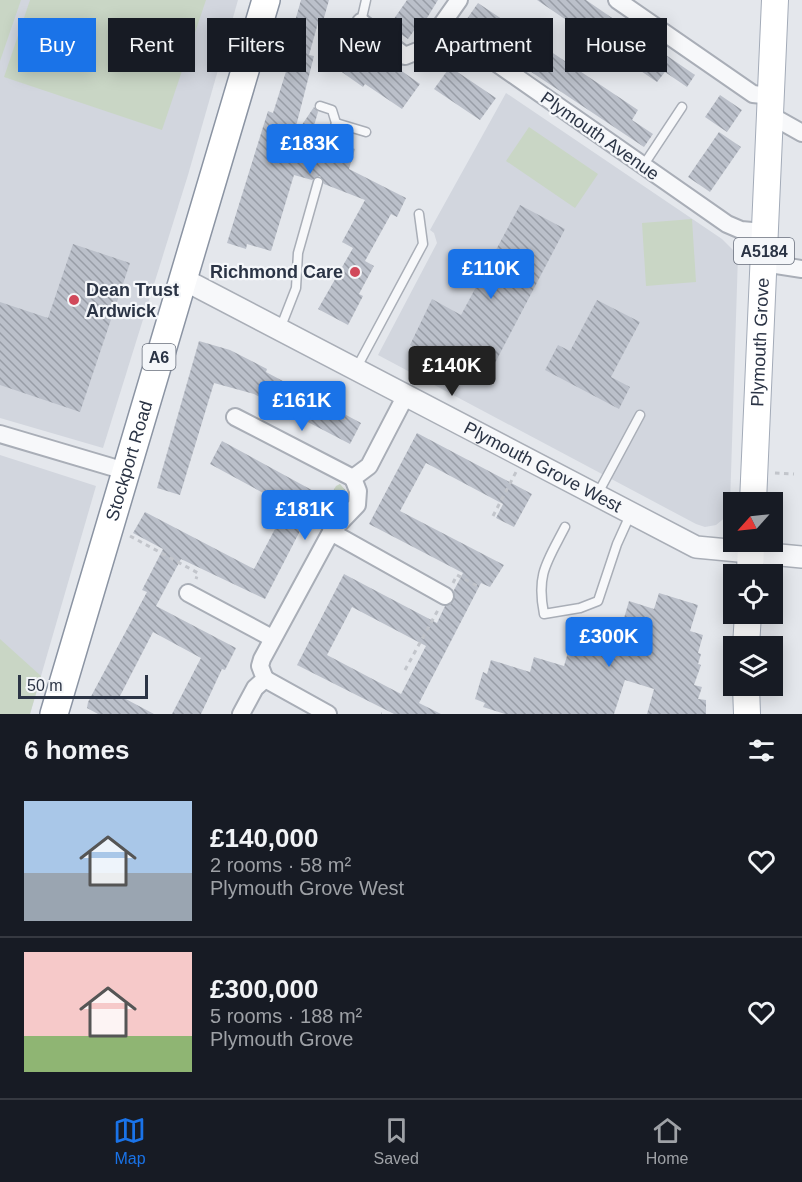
<!DOCTYPE html>
<html lang="en">
<head>
<meta charset="utf-8">
<style>
	body { margin:0; font-family:Arial,sans-serif; background:#242831; color:#f1f3f6; height:100vh; display:flex; flex-direction:column; font-size:22px; white-space:nowrap }
	* { box-sizing:border-box; margin:0 }
	p { font-size:20px; color:#9ea1a6 }
	.icon { flex:none; width:33px; height:33px; fill:none; stroke:currentColor; stroke-width:2; stroke-linecap:round; stroke-linejoin:round }
	.map { position:relative; height:714px; overflow:hidden }
	.side { display:flex; flex-direction:column; background:#171b24; flex:1 }
	.side>* { flex:none }
	.guide { position:absolute; left:18px; top:18px; width:766px; height:54px; display:flex; gap:12px }
	.needle { width:39px; rotate:243deg }
	.fabs { position:absolute; left:723px; top:492px; display:grid; gap:12px }
	.fabs a { display:grid; place-items:center; width:60px; height:60px; border-radius:0px; background:#171b24; box-shadow:0 3px 15px #0003; font-size:30px }
	.scale { position:absolute; left:18px; bottom:15px; width:130px; box-sizing:border-box; padding-left:6px; border:3px solid #2b3445; border-top:0; font-size:16px; line-height:21px; white-space:nowrap; color:#2b3445; -webkit-text-stroke:4px #f4f6f9; paint-order:stroke }
	.price { position:absolute; translate:-50% -51px; padding:0 14px; border-radius:6px; background:#1a73e8; color:#fff; font-size:20px; line-height:39px; filter:drop-shadow(0 2px 3px #0008) }
	.price::after { content:''; position:absolute; left:50%; top:36px; width:18px; height:14px; margin-left:-9px; background:inherit; clip-path:polygon(0 0,100% 0,50% 100%) }
	.price.current { background:#222; color:#fff }
	ul { padding:0; list-style:none }
	li { display:flex; align-items:center; gap:18px; height:150px; padding:0 24px }
	li+li { border-top:2px solid #363941 }
	li span { display:grid; place-items:center; flex:none; width:168px; height:120px; border-radius:0px; color:#555 }
	li>.icon { margin-inline-start:auto }
	span .icon { width:72px; height:72px; fill:#fffc; stroke-width:1 }
	li b { font-size:26px }
	h2 { display:flex; justify-content:space-between; align-items:center; height:72px; padding:0 24px; font-size:26px }
	.pill { padding:0 21px; border-radius:0px; background:#171b24; box-shadow:0 3px 15px #0003; font-size:21px; line-height:54px }
	.pill.current { background:#1a73e8; color:#fff }
	.tabs { display:flex; justify-content:space-around; align-items:center; height:84px; border-top:2px solid #363941; background:#171b24; font-size:16px; color:#9ea1a6 }
	.tabs a { display:grid; justify-items:center; gap:3px }
	.tabs .current { color:#1a73e8 }
	.map>svg:first-child { display:block }
	.built { fill:#d2d6de }
	.grass { fill:url(#grass-dots) }
	.park { fill:#c9d6c5 }
	.building { fill:url(#building-back-hatch); fill-rule:evenodd }
	.lines { fill:none; stroke-linecap:round; stroke-linejoin:round }
	.service-casing { stroke:#a9aeb7; stroke-width:11 }
	.minor-casing { stroke:#a9aeb7; stroke-width:20 }
	.tertiary-casing { stroke:#a9aeb7; stroke-width:24 }
	.primary-casing { stroke:#a3abb8; stroke-width:28 }
	.trunk-casing { stroke:#8b94a3; stroke-width:30 }
	.path { stroke:#c2c5cb; stroke-width:3; stroke-dasharray:4.5 4.5; stroke-linecap:butt }
	.service { stroke:#f7f8fa; stroke-width:8 }
	.minor { stroke:#f7f8fa; stroke-width:16 }
	.tertiary { stroke:#f7f8fa; stroke-width:21 }
	.primary { stroke:#fff; stroke-width:26 }
	.trunk { stroke:#fff; stroke-width:27 }
	.poi-dot { fill:#d1495b; stroke:#f4f6f9; stroke-width:2 }
	.labels { text-anchor:middle; stroke-width:4.5; stroke-linejoin:round; paint-order:stroke }
	.shield { fill:#f4f6f9; stroke:#676e7b; stroke-width:1.5 }
	.shield-label { font-size:16px; font-weight:bold; fill:#2b3445 }
	.street-label { font-size:18px; fill:#2b3445; stroke:#f4f6f9 }
	.poi-label { font-size:18px; font-weight:bold; fill:#2b3445; stroke:#f4f6f9; text-anchor:end }
</style>
</head>
<body>
<div class="map">
<svg width="802" height="714" viewBox="0 0 802 714">
	<defs>
		<pattern id="grass-dots" width="8" height="8" patternUnits="userSpaceOnUse" patternTransform="scale(1.5)"><rect width="8" height="8" fill="#c9d6c5"/><path d="M2 2h.1M6 6h.1" fill="none" stroke="#adb8ab" stroke-width="1.8" stroke-linecap="round"/></pattern>
		<pattern id="building-back-hatch" width="6" height="6" patternUnits="userSpaceOnUse" patternTransform="scale(1.5)"><rect width="6" height="6" fill="#bbc0ca"/><path d="M-1 5l2 2M0 0l6 6M5-1l2 2" fill="none" stroke="#989da6"/></pattern>
	</defs>
	<rect width="100%" height="100%" fill="#e4e7ec"/>
	<g class="built">
		<polygon points="0,0 238,0 188,175 103,448 0,418"/>
		<polygon points="506,93 722,239 738,255 730,505 727,516 716,525 705,527 696,524 378,355 437,243 434,233 430,230"/>
		<polygon points="0,455 96,486 30,714 0,714"/>
	</g>
	<polygon class="grass" points="340,484 347,492 344,502 325,509 325,505 336,486"/>
	<g class="park">
		<polygon points="0,0 21,0 0,61"/>
		<polygon points="30,0 206,0 162,130 4,77"/>
		<polygon points="529,127 598,174 575,208 506,161"/>
		<polygon points="692,219 696,282 646,286 642,223"/>
		<polygon points="0,639 41,676 30,714 0,714"/>
	</g>
	<g class="building">
		<polygon points="301,0 329,0 322,25 318,23 309,55 314,56 293,138 314,107 318,112 311,136 324,140 325,146 329,148 336,143 355,149 349,169 406,198 397,217 391,214 365,261 374,266 359,294 363,296 348,325 318,309 353,248 342,242 365,200 324,184 320,176 312,180 294,175 271,251 247,244 246,249 227,243 268,111 273,113 289,62 284,60"/>
		<polygon points="407,0 438,0 419,31 415,29 408,39 389,26"/>
		<polygon points="537,0 586,0 695,75 687,87 665,72 657,82"/>
		<polygon points="478,3 638,110 632,120 653,134 644,147 462,26"/>
		<polygon points="356,45 393,71 396,67 420,84 402,109 365,84 363,87 339,70"/>
		<polygon points="450,67 496,98 480,120 434,89"/>
		<polygon points="720,95 742,110 727,132 705,117"/>
		<polygon points="719,132 741,147 710,192 688,177"/>
		<polygon points="520,205 565,229 484,384 410,345 432,299 461,315"/>
		<polygon points="73,244 130,263 80,412 0,385 0,302 48,318"/>
		<polygon points="597,300 640,322 611,377 630,387 619,409 545,370 558,345 570,351"/>
		<polygon points="199,341 230,350 267,369 266,372 361,423 350,444 254,394 214,383 180,495 157,488"/>
		<path d="M417,433L532,494L514,527L496,518L503,504L426,463L400,511L504,565L490,587L481,583L419,703L441,714H394L297,665L344,574L437,623L445,606L454,601V590L463,573L369,524ZM352,607L426,646L401,694L327,655Z"/>
		<polygon points="222,441 319,494 265,599 181,559 156,606 236,648 225,670 222,669 201,714 172,714 201,658 153,632 120,696 154,714 98,714 87,708 88,702 147,592 142,590 163,549 133,533 145,512 254,569 287,506 210,464"/>
		<polygon points="659,593 698,605 690,631 703,635 698,653 701,654 698,664 701,665 694,685 702,687 698,699 706,700 706,714 647,714 654,689 625,680 614,714 505,714 483,707 485,703 475,699 483,672 487,674 491,660 530,672 534,657 564,666 574,632 588,637 592,624 620,632 629,601 654,609"/>
	</g>
	<g class="lines">
		<defs>
			<g id="service">
				<polyline points="347,45 361,22 366,0"/>
				<polyline points="320,106 332,110 336,123 330,142"/>
				<polyline points="336,123 366,132"/>
				<polyline points="643,166 682,107"/>
				<polyline points="280,329 296,288 298,253 318,182"/>
				<polyline points="356,369 423,244 419,214"/>
				<polyline points="597,495 640,415"/>
				<path d="M565,527C547,562 536,574 544,614L580,608L598,601L617,544L631,513"/>
			</g>
			<g id="minor">
				<polyline points="617,0 753,94 771,96"/>
				<polyline points="361,22 405,56 425,48 459,0"/>
				<polyline points="442,25 727,224 741,230 765,232"/>
				<polyline points="770,115 802,133"/>
				<polyline points="763,263 802,269"/>
				<polyline points="235,417 353,478"/>
				<polyline points="0,434 125,471"/>
				<polyline points="331,532 445,596"/>
				<polyline points="188,593 272,638"/>
				<polyline points="265,679 328,714"/>
				<polyline points="241,714 255,688 265,679 260,666 262,659 331,532 357,505 358,491 353,478 369,466 406,395"/>
			</g>
			<g id="tertiary">
				<path id="s1" d="M183,279L696,547L802,557"/>
			</g>
			<g id="primary">
				<path id="s2" d="M753,502L775,0"/>
				<polyline points="750,574 751,542"/>
				<polyline points="746,646 748,614"/>
				<polyline points="746,686 747,714"/>
			</g>
			<g id="trunk">
				<path id="s3" d="M54,714L266,0"/>
			</g>
		</defs>
		<use href="#service" class="service-casing"/>
		<use href="#minor" class="minor-casing"/>
		<use href="#tertiary" class="tertiary-casing"/>
		<use href="#primary" class="primary-casing"/>
		<use href="#trunk" class="trunk-casing"/>
		<g class="path">
			<polyline points="775,473 794,474"/>
			<polyline points="493,516 516,472"/>
			<polyline points="130,536 198,573 196,579"/>
			<polyline points="453,583 457,575 479,587"/>
			<polyline points="405,670 438,610"/>
			<polyline points="381,714 382,714"/>
		</g>
		<use href="#service" class="service"/>
		<use href="#minor" class="minor"/>
		<use href="#tertiary" class="tertiary"/>
		<use href="#primary" class="primary"/>
		<use href="#trunk" class="trunk"/>
	</g>
	<g class="poi-dot">
		<circle cx="355" cy="272" r="6"/>
		<circle cx="74" cy="300" r="6"/>
	</g>
	<g class="labels">
		<g class="shield">
			<rect x="734" y="238" width="60" height="26" rx="4.5"/>
			<rect x="142.5" y="344" width="33" height="26" rx="4.5"/>
		</g>
		<g class="shield-label">
			<text x="764" y="257">A5184</text>
			<text x="159" y="363">A6</text>
		</g>
		<g class="street-label">
			<text transform="translate(600 136) rotate(35)" y="6">Plymouth Avenue</text>
			<text dy="6" stroke="none"><textPath href="#s2" startOffset="160">Plymouth Grove</textPath></text>
			<text dy="6" stroke="none"><textPath href="#s3" startOffset="264">Stockport Road</textPath></text>
			<text dy="6" stroke="none"><textPath href="#s1" startOffset="406">Plymouth Grove West</textPath></text>
		</g>
		<g class="poi-label">
			<text x="343" y="278">Richmond Care</text>
			<text x="86" y="296" text-anchor="start">Dean Trust<tspan x="86" dy="21">Ardwick</tspan></text>
		</g>
	</g>
</svg>
<div class="fabs">
<a><svg class="needle" viewBox="-14 -14 28 28"><path d="M0-13l5 13h-10z" fill="#e53935"/><path d="M0 13l5-13h-10z" fill="#9ea1a6"/></svg></a>
<a><svg class="icon" aria-label="locate" viewBox="0 0 24 24"><circle cx="12" cy="12" r="6"/><path d="M12 2v4M12 18v4M2 12h4M18 12h4"/></svg></a>
<a><svg class="icon" aria-label="layers" viewBox="0 0 24 24"><path d="M12 4l9 5-9 5-9-5zM3 14l9 5 9-5"/></svg></a>
</div>
<div class="scale">50 m</div>
<b class="price" style="left:310px;top:175px">£183K</b>
<b class="price" style="left:491px;top:300px">£110K</b>
<b class="price current" style="left:452px;top:397px">£140K</b>
<b class="price" style="left:302px;top:432px">£161K</b>
<b class="price" style="left:305px;top:541px">£181K</b>
<b class="price" style="left:609px;top:668px">£300K</b>
<div class="guide">
<a class="pill current">Buy</a>
<a class="pill">Rent</a>
<a class="pill">Filters</a>
<a class="pill">New</a>
<a class="pill">Apartment</a>
<a class="pill">House</a>
</div>
</div>
<section class="side">
<h2>6 homes<svg class="icon" aria-label="filters" viewBox="0 0 24 24"><path d="M4 7h16M4 17h16"/><circle cx="9" cy="7" r="2"/><circle cx="15" cy="17" r="2"/></svg></h2>
<ul>
<li><span style="background:linear-gradient(#a9c7e8 60%,#9aa5b1 0)"><svg class="icon" aria-label="home" viewBox="0 0 24 24"><path d="M3 11l9-7 9 7M6 9v11h12V9"/></svg></span><div><b>£140,000</b><p>2 rooms · 58 m²</p><p>Plymouth Grove West</p></div><svg class="icon" aria-label="heart" viewBox="0 0 24 24"><path d="M12 20l-8-8c-3-5 5-10 8-4 3-6 11-1 8 4z"/></svg></li>
<li><span style="background:linear-gradient(#f6c9c9 70%,#8fb573 0)"><svg class="icon" aria-label="home" viewBox="0 0 24 24"><path d="M3 11l9-7 9 7M6 9v11h12V9"/></svg></span><div><b>£300,000</b><p>5 rooms · 188 m²</p><p>Plymouth Grove</p></div><svg class="icon" aria-label="heart" viewBox="0 0 24 24"><path d="M12 20l-8-8c-3-5 5-10 8-4 3-6 11-1 8 4z"/></svg></li>
</ul>
</section>
<nav class="tabs">
<a class="current"><svg class="icon" aria-label="map" viewBox="0 0 24 24"><path d="M3 6l6-2 6 2 6-2v14l-6 2-6-2-6 2zM9 4v14M15 6v14"/></svg>Map</a>
<a><svg class="icon" aria-label="saved" viewBox="0 0 24 24"><path d="M7 4h10v16l-5-4-5 4z"/></svg>Saved</a>
<a><svg class="icon" aria-label="home" viewBox="0 0 24 24"><path d="M3 11l9-7 9 7M6 9v11h12V9"/></svg>Home</a>
</nav>
</body>
</html>
